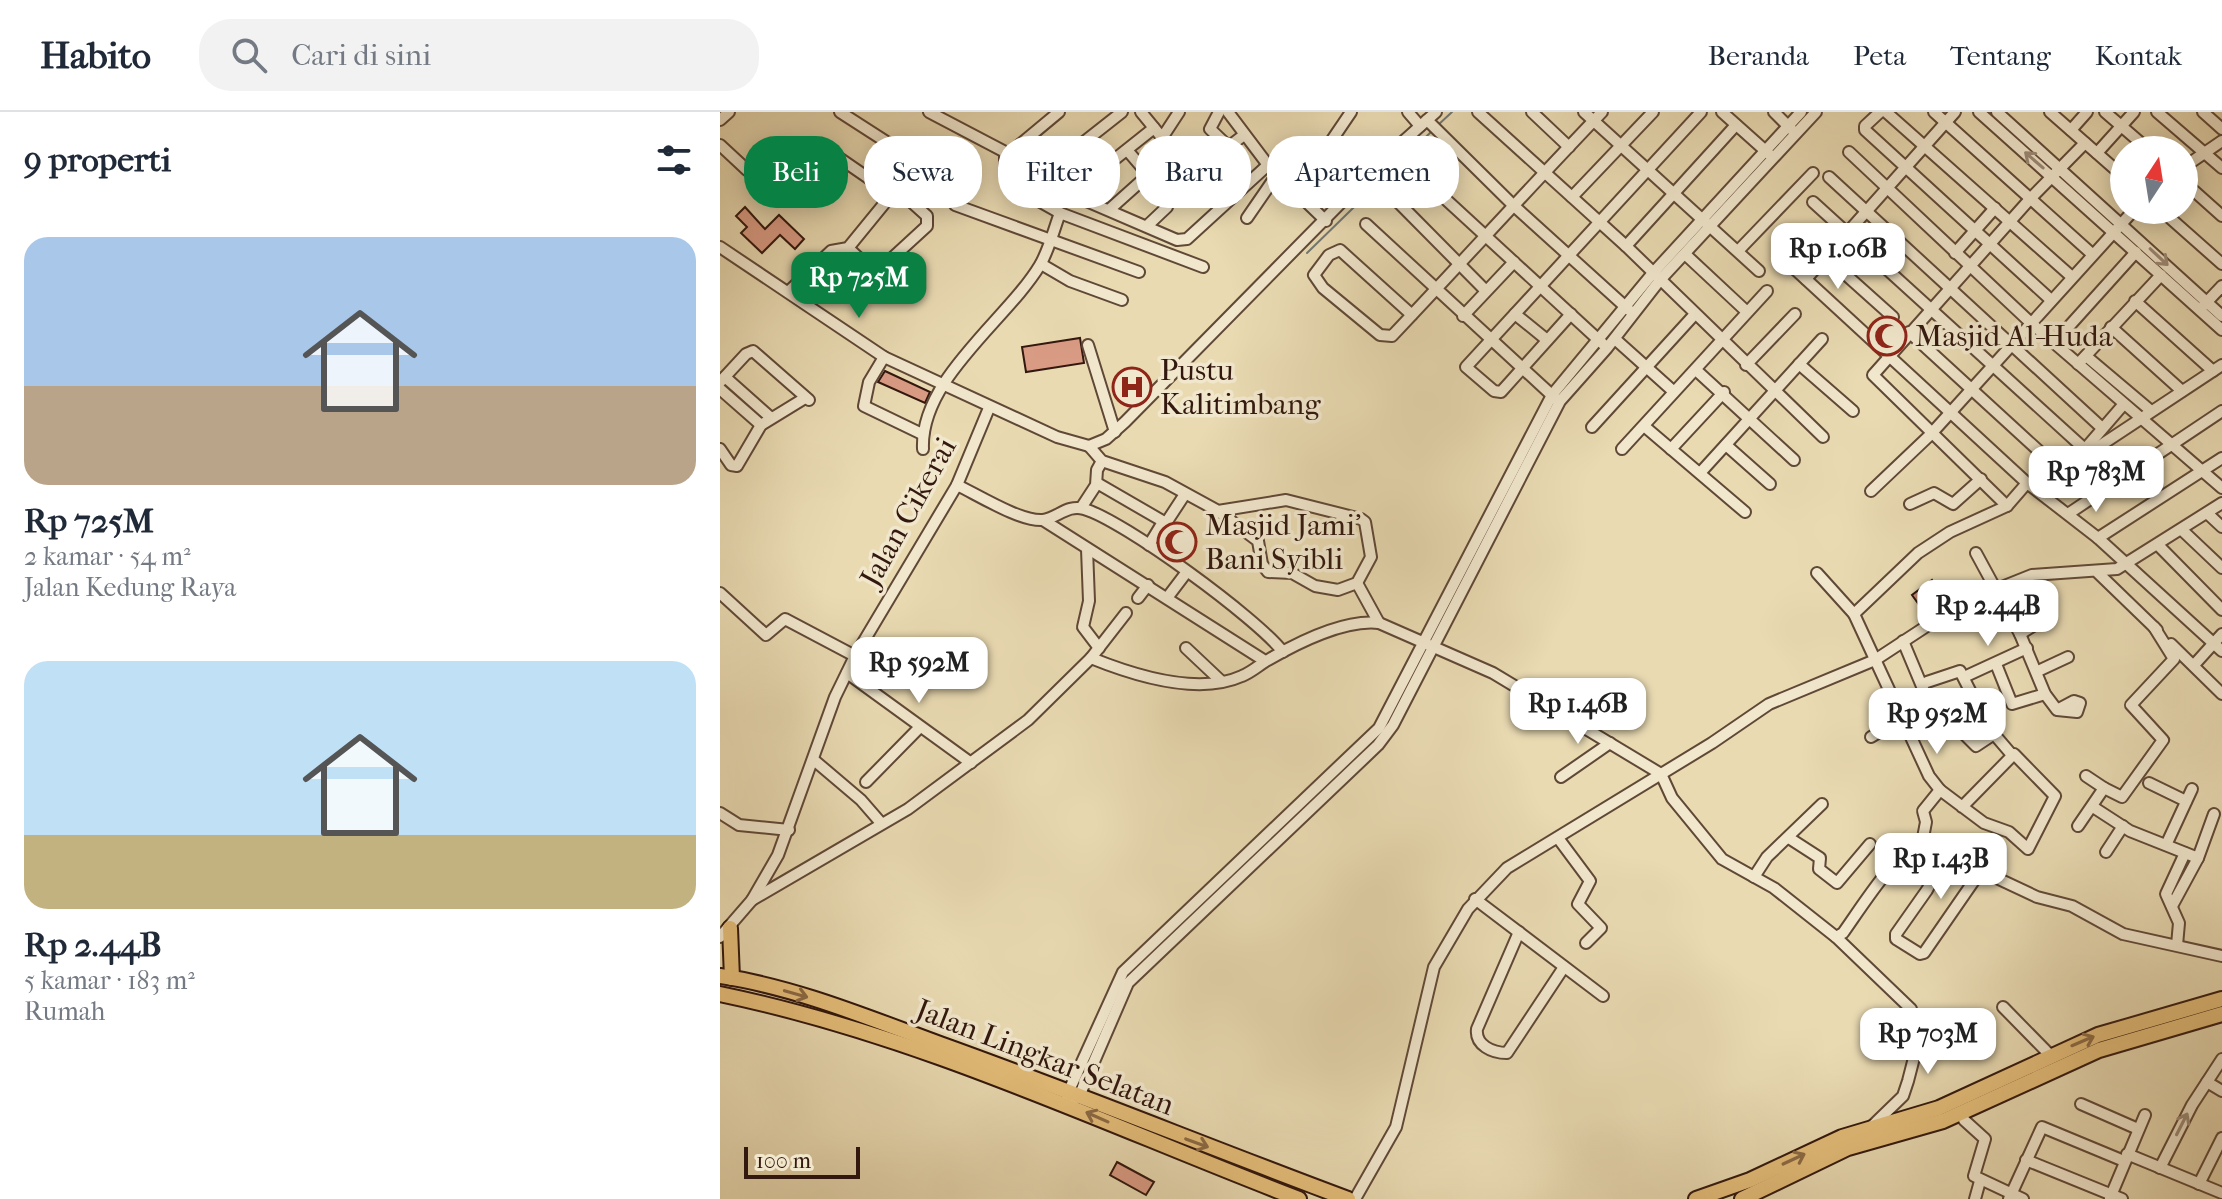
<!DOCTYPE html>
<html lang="id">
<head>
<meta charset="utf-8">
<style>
	body { margin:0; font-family:"IM FELL French Canon",serif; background:#f2f2f3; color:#1f2937; height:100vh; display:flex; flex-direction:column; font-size:30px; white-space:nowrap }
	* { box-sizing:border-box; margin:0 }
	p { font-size:26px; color:#747a83 }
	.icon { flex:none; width:44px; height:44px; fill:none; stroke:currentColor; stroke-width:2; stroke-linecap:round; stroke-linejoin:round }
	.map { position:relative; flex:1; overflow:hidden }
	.details { display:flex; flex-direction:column; background:#fff; width:720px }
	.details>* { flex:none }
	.guide { position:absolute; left:24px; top:24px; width:760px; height:72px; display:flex; gap:16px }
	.needle { width:52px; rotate:12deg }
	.fabs { position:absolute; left:1390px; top:24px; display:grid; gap:16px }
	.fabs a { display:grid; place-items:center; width:88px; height:88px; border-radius:50%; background:#fff; box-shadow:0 4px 20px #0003; font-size:40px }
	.scale { position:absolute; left:24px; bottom:20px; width:116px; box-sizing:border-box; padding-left:8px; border:4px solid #32180e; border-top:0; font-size:22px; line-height:28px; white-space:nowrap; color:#32180e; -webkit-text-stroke:6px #f1e7cd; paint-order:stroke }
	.price { position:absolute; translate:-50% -68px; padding:0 18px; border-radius:16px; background:#fff; color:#222; font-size:26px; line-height:52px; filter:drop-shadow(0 2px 4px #0008) }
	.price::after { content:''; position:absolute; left:50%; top:48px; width:24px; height:18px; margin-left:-12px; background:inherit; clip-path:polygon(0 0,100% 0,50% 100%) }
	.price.selected { background:#0b8043; color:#fff }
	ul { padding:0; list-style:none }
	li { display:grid; align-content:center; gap:16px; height:424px; padding:0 24px }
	li span { display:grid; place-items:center; height:248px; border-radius:24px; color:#555 }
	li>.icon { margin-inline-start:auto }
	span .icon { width:144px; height:144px; fill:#fffc; stroke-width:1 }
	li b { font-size:34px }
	h2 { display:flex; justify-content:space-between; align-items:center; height:96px; padding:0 24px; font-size:34px }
	.tag { padding:0 28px; border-radius:32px; background:#fff; box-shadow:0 4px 20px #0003; font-size:28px; line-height:72px }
	.tag.selected { background:#0b8043; color:#fff }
	header { display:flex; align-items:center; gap:48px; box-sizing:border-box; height:112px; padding:0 40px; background:#fff; border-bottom:2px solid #e0e1e3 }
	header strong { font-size:38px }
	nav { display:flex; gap:44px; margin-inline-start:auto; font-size:28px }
	.search { width:560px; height:72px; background:#f2f2f3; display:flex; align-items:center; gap:20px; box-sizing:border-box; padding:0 28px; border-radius:32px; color:#747a83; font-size:30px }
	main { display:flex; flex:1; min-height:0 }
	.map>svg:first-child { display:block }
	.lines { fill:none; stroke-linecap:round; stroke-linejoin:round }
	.stream { stroke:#727873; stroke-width:2 }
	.building { fill:#d99b84; stroke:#32180e; stroke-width:2 }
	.minor-casing { stroke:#604837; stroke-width:14 }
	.highway-casing { stroke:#32180e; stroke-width:18 }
	.minor { stroke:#f1e7cd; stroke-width:10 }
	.highway { stroke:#e4bd79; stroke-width:14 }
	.oneway { stroke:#9b8a77 }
	.oneway2 { stroke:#8b6a44 }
	.labels { text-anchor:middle; stroke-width:7; stroke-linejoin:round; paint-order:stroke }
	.poi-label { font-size:30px; fill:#32180e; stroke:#f1e7cd; text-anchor:start }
	.street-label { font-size:30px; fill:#32180e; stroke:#f1e7cd }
</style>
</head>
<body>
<header>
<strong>Habito</strong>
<div class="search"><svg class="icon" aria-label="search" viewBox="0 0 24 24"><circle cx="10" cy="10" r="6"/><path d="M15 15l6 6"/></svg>Cari di sini</div>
<nav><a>Beranda</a><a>Peta</a><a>Tentang</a><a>Kontak</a></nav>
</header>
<main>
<section class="details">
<h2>9 properti<svg class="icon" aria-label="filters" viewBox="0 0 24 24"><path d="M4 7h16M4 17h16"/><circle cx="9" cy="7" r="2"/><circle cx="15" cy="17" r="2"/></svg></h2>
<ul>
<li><span style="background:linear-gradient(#a9c7e8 60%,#b9a48a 0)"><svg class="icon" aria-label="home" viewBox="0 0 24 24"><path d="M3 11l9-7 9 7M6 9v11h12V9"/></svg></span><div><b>Rp 725M</b><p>2 kamar · 54 m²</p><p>Jalan Kedung Raya</p></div></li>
<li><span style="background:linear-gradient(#bfe0f5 70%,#c2b280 0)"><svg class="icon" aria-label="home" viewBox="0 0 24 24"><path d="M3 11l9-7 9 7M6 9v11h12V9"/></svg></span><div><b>Rp 2.44B</b><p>5 kamar · 183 m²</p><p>Rumah</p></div></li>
</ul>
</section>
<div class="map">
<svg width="1502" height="1087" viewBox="0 0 1502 1087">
	<rect width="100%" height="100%" fill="#e9dab2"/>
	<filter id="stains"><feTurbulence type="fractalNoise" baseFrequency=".0025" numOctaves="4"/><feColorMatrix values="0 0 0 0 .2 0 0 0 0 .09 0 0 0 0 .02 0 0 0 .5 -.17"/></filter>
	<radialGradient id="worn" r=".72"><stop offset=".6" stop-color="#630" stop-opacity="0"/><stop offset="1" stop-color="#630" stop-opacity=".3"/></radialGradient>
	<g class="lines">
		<g class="stream">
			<polyline points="717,14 732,0"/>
			<polyline points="587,141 712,19"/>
		</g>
	</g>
	<g class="building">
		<polygon points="25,95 45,117 59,103 84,127 75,137 60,123 42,141 21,121 27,115 16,104"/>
		<polygon points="360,226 364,251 306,260 302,235"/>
		<polygon points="165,259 210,280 205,291 158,270"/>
		<polygon points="454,413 476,430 463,447 440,430"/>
		<polygon points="1212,468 1225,486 1205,501 1192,483"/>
		<polygon points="397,1050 434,1070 426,1083 390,1063"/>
	</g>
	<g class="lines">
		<defs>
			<g id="minor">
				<polyline points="209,0 289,42"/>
				<polyline points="339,0 285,45 285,54 457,128 467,127 548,53"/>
				<polyline points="421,0 500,96"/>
				<polyline points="499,0 490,17 509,35"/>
				<polyline points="508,0 548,53 606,109"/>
				<polyline points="688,0 700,14"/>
				<polyline points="758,0 906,134 1103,325"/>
				<polyline points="812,0 849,35"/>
				<polyline points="864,0 1039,159"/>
				<polyline points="1002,0 1049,42"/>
				<polyline points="1054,0 1072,18"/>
				<polyline points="1160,0 1145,14 1145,18 1331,188"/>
				<polyline points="1166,0 1352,165"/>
				<polyline points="1214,0 1372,142"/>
				<polyline points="1259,0 1502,218"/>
				<polyline points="1277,0 1502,204"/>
				<polyline points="1330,0 1404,65"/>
				<polyline points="1385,0 1429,38"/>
				<polyline points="1437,0 1502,56"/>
				<polyline points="1483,0 1502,17"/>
				<polyline points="0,8 9,0"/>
				<polyline points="707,8 793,93 909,198"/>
				<polyline points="1351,18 1367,0"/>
				<polyline points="442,26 459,0"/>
				<polyline points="99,32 173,83"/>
				<polyline points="0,33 27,58 36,59 40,46"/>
				<polyline points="407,38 449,87 447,95 428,113"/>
				<polyline points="1129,40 1311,211 1502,376"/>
				<polyline points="1377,41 1414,0"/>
				<polyline points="595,53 631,0"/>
				<polyline points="1464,55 1502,29"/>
				<polyline points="696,60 883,232"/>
				<polyline points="472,63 524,23"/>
				<polyline points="1109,65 1381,315"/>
				<polyline points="317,67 402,0"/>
				<polyline points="1464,70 1502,104"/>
				<polyline points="287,71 340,101 483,155"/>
				<polyline points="351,82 434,16"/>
				<polyline points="672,84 765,178"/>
				<polyline points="852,85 933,0"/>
				<polyline points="1093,90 1369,341"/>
				<polyline points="235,93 419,160"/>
				<polyline points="390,97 428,63"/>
				<polyline points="1441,98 1502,152"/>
				<polyline points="527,106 558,61"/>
				<polyline points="646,112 836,287"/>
				<polyline points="1087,128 1173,205"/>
				<polyline points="906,134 1016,13"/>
				<polyline points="0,135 164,245 337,325 369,334 386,327 405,310 668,43 716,0"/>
				<polyline points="128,136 154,160 158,159 207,114 207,104 177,77"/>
				<polyline points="1018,139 1093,61"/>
				<polyline points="1235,141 1275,96"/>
				<polyline points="966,143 1026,199"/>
				<polyline points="1065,148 1307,371 1378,426 1502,539"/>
				<polyline points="321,152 350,169 402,188"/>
				<polyline points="1086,167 1235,0"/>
				<polyline points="68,180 111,139 128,136 195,54 193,47 120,0"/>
				<polyline points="1415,189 1493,259"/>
				<polyline points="1484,193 1502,174"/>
				<polyline points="795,202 827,228"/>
				<polyline points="851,202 781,280 774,279 746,255 981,0"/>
				<path d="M692,203L620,138L609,143L594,163L603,176L660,223L672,224C742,150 811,74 882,0"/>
				<polyline points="743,204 794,150"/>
				<polyline points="1391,215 1462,279"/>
				<polyline points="1189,220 1343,361"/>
				<polyline points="895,227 953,279"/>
				<polyline points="1334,231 1416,140"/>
				<polyline points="368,233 395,320"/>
				<polyline points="1366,244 1430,298"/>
				<polyline points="164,245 149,270 144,294 202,322"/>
				<polyline points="1079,252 1133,299"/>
				<polyline points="1358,252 1441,163"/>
				<polyline points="1026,253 1075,202"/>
				<polyline points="976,258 1074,348"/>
				<polyline points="5,265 50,305"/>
				<polyline points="0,270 26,242 33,239 89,288"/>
				<polyline points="0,277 41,313"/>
				<polyline points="924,314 1025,400"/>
				<polyline points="872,315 975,202"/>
				<polyline points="1006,333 1050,372"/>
				<polyline points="369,334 382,349 445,370 498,399 566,388 641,407 645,410 651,445 637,471 618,478 595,474 572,461 548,460 542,452 538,429 498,399"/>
				<polyline points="0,337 11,353 17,354 41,313 85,286"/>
				<path d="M203,337C200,267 287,208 320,153C329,138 334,117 340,101"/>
				<polyline points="902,337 1047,179"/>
				<polyline points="951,337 1004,280"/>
				<polyline points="1365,337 1403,293"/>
				<polyline points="1350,355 1378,379"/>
				<polyline points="980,361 1102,227"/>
				<polyline points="377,371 446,411 465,382"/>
				<path d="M237,373C258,383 301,410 323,408C337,406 348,392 364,397C403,408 538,507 563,540"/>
				<polyline points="1151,379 1211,322 1414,98"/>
				<polyline points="1321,381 1369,341 1502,253"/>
				<polyline points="1190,392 1214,381 1233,392 1261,367"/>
				<polyline points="1287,394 1153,263 1310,87 1365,31"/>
				<polyline points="361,396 376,373 377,358 382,349"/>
				<polyline points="1487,401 1502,415"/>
				<polyline points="1348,402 1502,299"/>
				<polyline points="323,408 545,549"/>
				<polyline points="1463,419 1502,456"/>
				<polyline points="1378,426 1502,346"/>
				<polyline points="429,433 443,410"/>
				<polyline points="1438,433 1502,498"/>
				<polyline points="367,437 369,489 363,515 379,536"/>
				<polyline points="1256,441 1300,522 1325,582 1337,598 1357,600 1360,591 1354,589 1337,598"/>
				<polyline points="1097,461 1134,502"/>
				<polyline points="1378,461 1437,518"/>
				<polyline points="637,471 659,511"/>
				<polyline points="0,481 46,523 65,507 135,544"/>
				<polyline points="418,486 428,473"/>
				<polyline points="447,486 466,461"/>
				<polyline points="1300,522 1321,509"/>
				<polyline points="1183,529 1222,622 1239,617 1256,634 1274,622 1292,643"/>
				<polyline points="1451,532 1502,582"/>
				<polyline points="466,536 501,569"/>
				<path d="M371,546C413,563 478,584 522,564C532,560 539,553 548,548C577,531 625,507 659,511L773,561L941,662L952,686L1002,747L1054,776L1116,825L1123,821C1139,799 1177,737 1202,731L1317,785L1352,794L1403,822L1502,844"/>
				<polyline points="1276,552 1292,592 1325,582"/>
				<polyline points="1474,553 1502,522"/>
				<polyline points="1318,559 1348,545"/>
				<polyline points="127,561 251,651"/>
				<polyline points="1244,565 1307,536"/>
				<polyline points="1207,570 1240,559 1271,620"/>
				<polyline points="1224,602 1254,587"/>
				<polyline points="1151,625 1181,607"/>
				<polyline points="95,649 141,688 161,711"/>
				<polyline points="841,665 890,631"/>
				<polyline points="146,670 200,615"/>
				<polyline points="1429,671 1466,689"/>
				<polyline points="1384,676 1402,685 1443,628 1411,593 1454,547 1434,515"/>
				<polyline points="1242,695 1294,642 1335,684 1308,737 1289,720 1264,711 1220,678 1209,664 1134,502 1198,441 1230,420 1287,394 1307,371"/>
				<polyline points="1373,695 1410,719 1478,746 1452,794"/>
				<polyline points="0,701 19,713 69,718"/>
				<polyline points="1358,714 1384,676 1366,664"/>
				<polyline points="838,726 870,769 858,792 881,816 866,831"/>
				<polyline points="1069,726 1100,746 1099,757 1117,771 1150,732"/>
				<polyline points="1202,731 1206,710 1203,699 1220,678"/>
				<polyline points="1447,731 1472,677"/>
				<polyline points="1386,740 1403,714"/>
				<polyline points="1226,742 1207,778 1176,822 1176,827 1200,842 1204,841 1260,760"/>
				<polyline points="1478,746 1494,702"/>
				<polyline points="1034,765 1047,745 1102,692"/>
				<polyline points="755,787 883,884"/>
				<polyline points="32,788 188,697 308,608 371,546 406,501"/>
				<path d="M799,820L757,917C755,933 772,941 787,941L844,855"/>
				<polyline points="0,825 32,788 58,743 115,585 135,544 237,373 269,296"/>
				<polyline points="1116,825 1191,897 1196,938 1188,969 1183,984 1151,1015"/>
				<polyline points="1457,833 1459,811 1446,782 1465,741"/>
				<polyline points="1283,895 1330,943"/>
				<polyline points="1487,970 1502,979"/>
				<polyline points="347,983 403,860 659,616 832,283 933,161 1081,0"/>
				<polyline points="354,987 360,982 408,871 658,633 673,613 840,289 887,236 940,168 1096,0"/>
				<polyline points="1361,992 1418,1017"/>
				<polyline points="1244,1008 1265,1027 1254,1064 1303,1087"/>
				<polyline points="1407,1042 1502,1081"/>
				<polyline points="1306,1048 1402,1087"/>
				<polyline points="1440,1056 1472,993 1502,947"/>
				<polyline points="1479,1072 1502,1026"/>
				<polyline points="1390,1086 1425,1003"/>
				<polyline points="635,1087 676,1015 714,855 748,797 787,756 992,631 1049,592 1155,548 1242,491 1312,463 1397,457 1502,391"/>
				<polyline points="1255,1087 1260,1069"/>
				<polyline points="1289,1087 1322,1015 1404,1049"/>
			</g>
			<g id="highway">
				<polyline points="10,816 12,866"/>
				<path d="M0,864C75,875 149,906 220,932C357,981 491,1036 628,1087"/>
				<path d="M0,882C202,924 388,1014 579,1087"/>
				<polyline points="976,1087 1030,1068 1122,1025 1219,996 1378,923 1502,887"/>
				<polyline points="1022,1087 1128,1036 1223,1009 1379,938 1502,902"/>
			</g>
		</defs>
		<use href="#minor" class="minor-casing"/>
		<use href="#highway" class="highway-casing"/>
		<use href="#minor" class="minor"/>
		<use href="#highway" class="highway"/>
	</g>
	<defs><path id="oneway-shaft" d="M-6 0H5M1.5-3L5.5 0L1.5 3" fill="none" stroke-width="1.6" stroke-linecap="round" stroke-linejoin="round" transform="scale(2)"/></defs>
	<g class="oneway">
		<use href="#oneway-shaft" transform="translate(1314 48) rotate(-139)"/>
		<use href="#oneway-shaft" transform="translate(1439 145) rotate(43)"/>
		<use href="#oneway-shaft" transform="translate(1462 1012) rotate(-63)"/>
	</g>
	<g class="oneway2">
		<use href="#oneway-shaft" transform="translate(76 882) rotate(16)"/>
		<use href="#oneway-shaft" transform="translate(1363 929) rotate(-23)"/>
		<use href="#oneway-shaft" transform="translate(377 1005) rotate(-156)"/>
		<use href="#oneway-shaft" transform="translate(477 1031) rotate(20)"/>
		<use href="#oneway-shaft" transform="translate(1074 1047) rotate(-25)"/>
	</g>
	<defs>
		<symbol id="mosque-ring" viewBox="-11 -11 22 22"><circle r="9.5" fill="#f1e7cd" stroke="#8f2418" stroke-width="1.5"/><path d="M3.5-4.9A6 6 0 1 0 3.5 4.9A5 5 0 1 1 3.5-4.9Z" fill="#8f2418"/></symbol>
		<symbol id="hospital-ring" viewBox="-11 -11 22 22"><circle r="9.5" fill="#f1e7cd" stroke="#8f2418" stroke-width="1.5"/><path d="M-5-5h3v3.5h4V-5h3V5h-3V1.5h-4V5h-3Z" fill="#8f2418"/></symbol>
	</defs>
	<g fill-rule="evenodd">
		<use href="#mosque-ring" x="1145" y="202" width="44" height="44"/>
		<use href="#hospital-ring" x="390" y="253" width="44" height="44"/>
		<use href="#mosque-ring" x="435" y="408" width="44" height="44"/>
	</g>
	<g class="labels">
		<g class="poi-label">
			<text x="1195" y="234">Masjid Al-Huda</text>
			<text x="440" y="268">Pustu<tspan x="440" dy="34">Kalitimbang</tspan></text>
			<text x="485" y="423">Masjid Jami'<tspan x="485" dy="34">Bani Syibli</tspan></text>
		</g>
		<g class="street-label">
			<text transform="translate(188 400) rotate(-61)" y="10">Jalan Cikerai</text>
			<text transform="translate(325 945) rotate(21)" y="10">Jalan Lingkar Selatan</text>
		</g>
	</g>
	<rect width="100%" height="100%" filter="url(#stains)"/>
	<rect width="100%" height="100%" fill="url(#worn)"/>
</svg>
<div class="fabs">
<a><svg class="needle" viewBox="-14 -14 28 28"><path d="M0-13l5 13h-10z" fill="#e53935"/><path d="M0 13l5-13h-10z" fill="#747a83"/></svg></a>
</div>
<div class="scale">100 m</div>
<b class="price" style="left:1118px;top:179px">Rp 1.06B</b>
<b class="price selected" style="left:139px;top:208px">Rp 725M</b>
<b class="price" style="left:1376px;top:402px">Rp 783M</b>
<b class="price" style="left:1268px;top:536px">Rp 2.44B</b>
<b class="price" style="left:199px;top:593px">Rp 592M</b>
<b class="price" style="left:858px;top:634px">Rp 1.46B</b>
<b class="price" style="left:1217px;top:644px">Rp 952M</b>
<b class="price" style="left:1221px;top:789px">Rp 1.43B</b>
<b class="price" style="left:1208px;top:964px">Rp 703M</b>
<div class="guide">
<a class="tag selected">Beli</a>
<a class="tag">Sewa</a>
<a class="tag">Filter</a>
<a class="tag">Baru</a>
<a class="tag">Apartemen</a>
</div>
</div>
</main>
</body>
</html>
